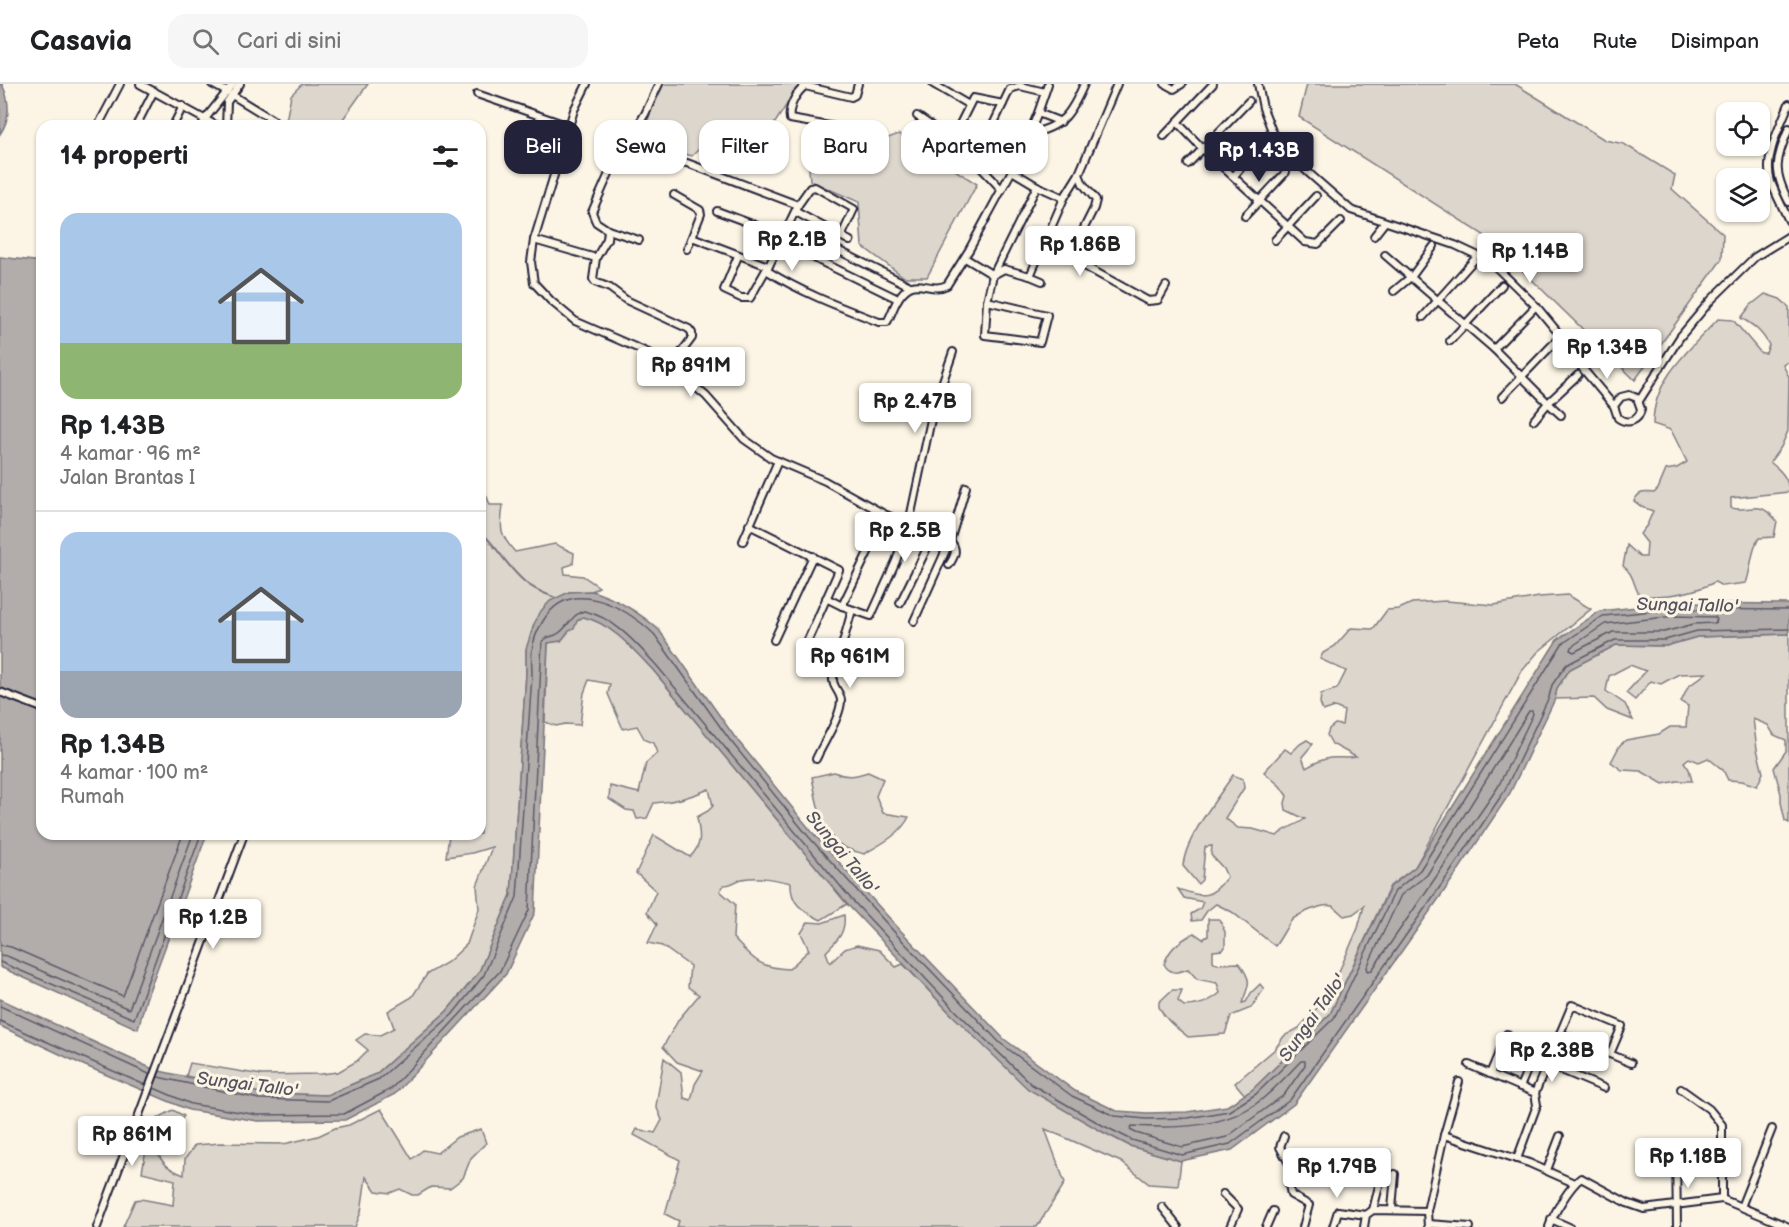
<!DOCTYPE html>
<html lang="id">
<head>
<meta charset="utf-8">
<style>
	body { margin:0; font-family:"Balsamiq Sans",sans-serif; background:#f6f6f6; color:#202124; height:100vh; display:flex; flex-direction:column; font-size:22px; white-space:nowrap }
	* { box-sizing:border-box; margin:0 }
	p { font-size:20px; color:#757577 }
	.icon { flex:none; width:33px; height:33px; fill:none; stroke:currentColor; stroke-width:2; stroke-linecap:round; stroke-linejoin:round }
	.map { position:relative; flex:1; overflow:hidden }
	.sheet { position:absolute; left:36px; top:36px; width:450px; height:720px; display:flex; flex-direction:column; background:#fff; border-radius:18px; box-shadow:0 2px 4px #0004 }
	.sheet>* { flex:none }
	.banner { position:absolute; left:504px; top:36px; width:570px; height:54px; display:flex; gap:12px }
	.tools { position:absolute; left:1716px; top:18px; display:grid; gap:12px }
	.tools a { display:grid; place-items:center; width:54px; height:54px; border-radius:12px; background:#fff; box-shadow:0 2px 4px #0004; font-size:30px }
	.price { position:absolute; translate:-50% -51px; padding:0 14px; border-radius:6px; background:#fff; color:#222; font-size:20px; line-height:39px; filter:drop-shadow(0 2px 3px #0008) }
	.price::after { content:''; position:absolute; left:50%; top:36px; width:18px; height:14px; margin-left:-9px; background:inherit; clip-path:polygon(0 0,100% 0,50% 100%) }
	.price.active { background:#22223b; color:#fff }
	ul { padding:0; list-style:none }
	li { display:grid; align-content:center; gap:12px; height:318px; padding:0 24px }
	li+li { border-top:2px solid #e0e0e0 }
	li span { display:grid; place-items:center; height:186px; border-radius:18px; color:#555 }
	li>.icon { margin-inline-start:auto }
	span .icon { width:108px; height:108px; fill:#fffc; stroke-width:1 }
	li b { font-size:26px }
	h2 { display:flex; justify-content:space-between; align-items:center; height:72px; padding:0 24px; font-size:26px }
	.tag { padding:0 21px; border-radius:18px; background:#fff; box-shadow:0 2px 4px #0004; font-size:21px; line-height:54px }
	.tag.active { background:#22223b; color:#fff }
	header { display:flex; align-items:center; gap:36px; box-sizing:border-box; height:84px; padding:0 30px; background:#fff; border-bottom:2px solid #e0e0e0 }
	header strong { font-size:28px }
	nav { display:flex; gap:33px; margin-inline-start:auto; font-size:21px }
	.search { width:420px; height:54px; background:#f6f6f6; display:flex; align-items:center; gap:15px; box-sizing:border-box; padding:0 21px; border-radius:18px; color:#757577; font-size:22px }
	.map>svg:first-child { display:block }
	.green { fill:#dcd6cc; stroke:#7f7c84; stroke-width:1.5 }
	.water { fill:#b2adab; stroke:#78757e; stroke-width:1.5 }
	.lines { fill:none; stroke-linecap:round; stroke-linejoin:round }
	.shore { stroke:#5c5a68; stroke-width:1.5 }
	.stream { stroke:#78757e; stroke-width:2 }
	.minor-casing { stroke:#22223b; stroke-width:10 }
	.minor { stroke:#fcf5e5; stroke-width:6 }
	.labels { text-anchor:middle; stroke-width:6; stroke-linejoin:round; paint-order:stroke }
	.water-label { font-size:18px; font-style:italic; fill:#545362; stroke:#fcf5e5 }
</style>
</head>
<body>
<header>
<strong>Casavia</strong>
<div class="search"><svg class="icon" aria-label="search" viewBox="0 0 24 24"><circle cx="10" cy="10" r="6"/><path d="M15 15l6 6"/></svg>Cari di sini</div>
<nav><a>Peta</a><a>Rute</a><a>Disimpan</a></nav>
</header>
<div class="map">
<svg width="1789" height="1143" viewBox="0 0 1789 1143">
	<rect width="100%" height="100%" fill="#fcf5e5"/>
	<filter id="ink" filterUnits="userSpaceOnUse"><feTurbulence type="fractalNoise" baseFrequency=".0167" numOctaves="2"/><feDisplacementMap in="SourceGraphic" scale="12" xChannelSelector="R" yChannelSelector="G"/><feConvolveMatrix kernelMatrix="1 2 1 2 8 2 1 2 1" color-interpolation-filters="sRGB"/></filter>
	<g filter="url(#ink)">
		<g class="green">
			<polygon points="302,0 368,0 338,42 285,42 291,11"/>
			<polygon points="661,0 800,0 755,70 702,62 692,72 640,58"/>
			<polygon points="1307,0 1515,0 1605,56 1624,60 1675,91 1672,105 1723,150 1722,175 1635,296 1490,155 1299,33"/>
			<polygon points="899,50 977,100 927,193 904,193 862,162 859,118 810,97 807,61 851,67"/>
			<path d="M1765,210L1780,215L1789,223V277L1783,281L1789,293L1788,347L1781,363L1770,378C1780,386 1789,394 1789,408L1731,414V424C1753,429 1758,414 1777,437L1774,453L1759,454C1750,468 1752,484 1746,499L1722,502L1715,498C1691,510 1666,513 1640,512C1633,501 1634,490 1623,482L1627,461L1640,473H1646L1647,459L1640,450L1647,441L1653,427L1642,423L1634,417C1639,407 1644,408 1654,409L1658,405L1666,386L1677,384L1687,378L1671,346L1653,340C1653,295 1690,265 1718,235L1733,236L1761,269H1766L1769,261C1762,248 1754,241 1741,234L1751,221Z"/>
			<path d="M480,407L487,413L490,421H503C500,444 499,450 515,468L555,460L574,469L573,480L564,483L565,490L583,492L599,503L592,507L569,508L526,565V590L511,811L479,888L447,927L376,990L327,1011L260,1009L186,992L190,979L262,991L320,990L338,988L357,977L368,966L356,956L365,950L380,951L394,944L388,927L412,913L427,890L448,878L467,860L479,825L477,802L492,763L472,769L446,773L449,751L446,750H480Z"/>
			<path d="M1568,511L1591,525L1538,568L1522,587L1415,783L1390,802L1330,930L1252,1006L1245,1011L1235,999L1275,965L1284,952L1299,944L1317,924L1337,892L1358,844L1364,822L1353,830L1344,832C1340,829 1336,824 1332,822C1324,819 1297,830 1291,837C1285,845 1281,854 1275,862L1232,828L1216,820L1207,827L1201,836L1192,837L1191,830L1200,825L1203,818L1184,814L1178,805C1203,813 1210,816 1227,793L1223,784L1211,771L1212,762L1205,763L1202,796L1198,800L1183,782C1185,754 1217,715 1233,691L1243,695L1244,704L1225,734L1238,744L1253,745L1277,752C1285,744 1295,742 1305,735L1286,726L1285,719L1287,712L1280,702L1264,688L1285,665L1291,669L1300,660L1307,656L1313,660L1302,673L1306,684C1313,680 1321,675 1330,674C1339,673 1347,675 1356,673L1332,660L1327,651L1329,645L1335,640L1342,641L1344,627L1335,623L1323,627L1320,619L1321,610L1337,605L1346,587L1320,575L1323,569L1335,562L1351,544L1373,545L1387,526L1399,525L1412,519L1446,517L1494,521L1539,513Z"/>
			<path d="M583,532C611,539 633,565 653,586L847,820L821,836C804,827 790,821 791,799C774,795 759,792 742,795C735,797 732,801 724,801L720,807L735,820L733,854C753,875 759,884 789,885L809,866L801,849L808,838L822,839L844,831C846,848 838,856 826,868L830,879L845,865L857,861L879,866L896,883L903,880L951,930L1099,1046L1130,1062L1181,1077L1178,1102L1149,1100L1121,1078L1045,1045L1065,1099L1037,1143H677L679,1137L665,1130L680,1076L634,1051L637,1045L655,1049L662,1036L656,1022L664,974L681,988L684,1014L691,1016L695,1000L703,987L677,978L663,963L679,935L699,911L688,903L690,882L662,862L648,859L657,840L647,828L656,807L636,789L654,751L690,773C703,760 700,750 697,733L708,727L713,722L709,705C691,713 674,718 654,719L647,734L637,735L634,727L626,726L609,715L610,702L639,709L646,679L657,669L653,659L645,656L637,642L623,645L608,610L610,600L589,596L584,609L580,641L565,640L556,642L545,638L548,559L561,556L577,537Z"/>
			<polygon points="1789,550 1789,739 1785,737 1781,718 1781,710 1774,684 1786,667 1786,656 1774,651 1768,641 1753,635 1757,665 1763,689 1757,702 1742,697 1728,696 1723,686 1708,674 1699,678 1689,674 1684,678 1689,685 1692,697 1677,697 1663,700 1641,687 1622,686 1611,678 1620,661 1626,656 1659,650 1670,643 1686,643 1688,622 1681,618 1688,603 1706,589 1679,590 1661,600 1651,597 1635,616 1626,609 1646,587 1630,581 1609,592 1606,607 1625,620 1633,636 1607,626 1594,614 1555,615 1557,604 1570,585 1616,561 1666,562 1697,553"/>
			<path d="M834,688C846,694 855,692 868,688L883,695L876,712L883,729L909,733C900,751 881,760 864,770C859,768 852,767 846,764C820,752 817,718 812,693Z"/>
			<path d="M1208,835H1219L1225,848V863L1223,866L1213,867V877L1217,880L1239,879C1252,897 1250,899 1242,919L1246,918L1251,909L1260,900L1264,905L1251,924L1231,932L1225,950L1188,953C1176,943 1166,937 1159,923V918L1172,906H1182L1178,917L1184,922C1199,922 1209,918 1220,909L1217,899L1197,895L1188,885C1177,889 1170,891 1164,880C1170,863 1179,858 1194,849L1203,855L1208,852Z"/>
			<path d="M381,1025L412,1075L423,1066L437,1069L457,1053L481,1045L486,1059L471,1074L463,1094L450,1104L431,1103L418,1111H412L400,1105L390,1109L376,1107L366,1093L361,1128L355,1143H123L135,1116L141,1115L173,1121L175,1096L142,1088L146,1065L158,1034L173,1026L184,1032L157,1066C161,1080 171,1086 184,1091L185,1075L195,1061L221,1059L284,1060L318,1052L335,1044L349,1041Z"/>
		</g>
		<g class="water">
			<path d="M0,0H2C10,17 11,34 0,50Z"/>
			<polygon points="0,173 42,178 42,750 207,750 146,915 138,945 0,883"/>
			<path d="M592,507C617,515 639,528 659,546L734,652L812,748L901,847L1004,955L1075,1007L1117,1027L1147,1029L1187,1028L1227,1022L1252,1006L1330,930L1391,802L1415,783L1557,556L1600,527L1674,519L1789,520V550L1697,553L1666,562L1616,561L1570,585L1557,604L1555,615L1510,709L1454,793L1294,1020L1232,1066L1181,1077L1130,1062L1099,1046L1028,1005L951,930L847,820L653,586C633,565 611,539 583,533L577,537L574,545L569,547L561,557L548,559L535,828L506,890L395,1010L345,1036L258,1037L189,1026L81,980L0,942V915L155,986L260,1009L327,1011L376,990L447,927L479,888L511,811L526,590V565L534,540L541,527L550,517L569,508Z"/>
		</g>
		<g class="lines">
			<g class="shore">
				<polygon points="1675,532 1715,533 1717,536 1715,539 1694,540 1664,548 1613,548 1574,568 1570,566 1571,563 1605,540"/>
				<polygon points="1529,627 1532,627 1533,630 1498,703 1372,886 1368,887 1367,883 1401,811 1427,791"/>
				<polyline points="0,861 11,863 123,912 183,750"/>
				<polyline points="0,871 7,872 129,925 193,750"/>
				<polyline points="0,878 134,935 201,750"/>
				<polyline points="0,922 149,990"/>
				<polyline points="0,937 145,1001"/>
				<path d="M1301,977H1305V981L1284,1011L1227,1053L1182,1063L1136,1049L1130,1046L1132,1042C1176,1045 1226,1044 1261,1016C1275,1005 1288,990 1301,977Z"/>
				<path d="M158,993L259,1015L328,1017L379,995L452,931L484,891L517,813L532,591C532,583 531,575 532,567C533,557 538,545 543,537C570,491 625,523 654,550L729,655L808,752L897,851L1000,959L1072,1012L1115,1032L1146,1035L1188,1034L1229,1027L1256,1010L1334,934L1395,807L1420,786L1562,560L1603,532L1674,525L1789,526"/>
				<path d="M154,1004L191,1020L258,1031L344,1030L391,1005L500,887L529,826L542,558C547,551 553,554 559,549C569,542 572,530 584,527C614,533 637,560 657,582L852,816L955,926L1031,1000L1102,1041L1132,1056L1182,1071L1230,1060L1290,1016L1449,790L1505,706L1549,613L1552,601L1566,581L1615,556H1665L1697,547L1789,545"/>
			</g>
			<path class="stream" d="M480,447C497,462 507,483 525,498C534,506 546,510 556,514"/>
			<defs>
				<g id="minor">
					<polyline points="140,0 217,42"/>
					<polyline points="212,0 227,8"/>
					<polyline points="587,0 574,26 534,156 531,178 534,199 551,217 575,237 651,270 671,282 706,312 744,355 771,374 825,397 886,431 950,457 914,537"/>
					<polyline points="659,0 645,30 611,85 592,128 596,138 608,146 607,155 596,174 593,195 595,198 610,204 626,216 689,245 692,249 692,254 671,282"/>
					<polyline points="933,0 969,21"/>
					<polyline points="1165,0 1174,5 1182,0"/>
					<path d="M1258,0L1263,24L1272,47L1295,76L1311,91L1351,126L1455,161L1487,176L1496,183L1536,222L1560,251L1583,285L1614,322L1618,334C1628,341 1639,337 1641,325L1637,314L1629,311L1621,313L1614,322"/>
					<polyline points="477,10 569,42"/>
					<polyline points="232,11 273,36"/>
					<path d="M1789,20C1780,42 1763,74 1771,98C1776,111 1783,124 1789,137"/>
					<polyline points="1038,29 1061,38"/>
					<path d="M917,32C950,54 975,75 1001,105"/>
					<polyline points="1177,38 1203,65 1305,158 1318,160 1341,137"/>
					<polyline points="98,42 120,0"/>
					<polyline points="136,42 154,7"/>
					<polyline points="173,42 183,22"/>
					<polyline points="202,42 205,35 233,0"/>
					<polyline points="226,42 227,18 240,0"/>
					<path d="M1789,44C1776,77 1772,85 1789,118"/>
					<path d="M852,46L790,35C788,23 796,9 805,2L851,13L855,11L858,0"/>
					<path d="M1029,50C1063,43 1071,30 1084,0"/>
					<polyline points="1164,52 1213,0"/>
					<polyline points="952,56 973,14 1003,20"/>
					<polyline points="625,65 660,76 687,79 798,121 810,104 815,103 854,125 841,153"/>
					<polyline points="976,77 1010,5 1020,2 1045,8"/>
					<polyline points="1188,80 1249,17"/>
					<polyline points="1012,87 1037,102 1064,114"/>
					<polyline points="1079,90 1083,100 1096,116 1094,124 1074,164 1073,169 1079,179 1148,217 1158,216 1166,202"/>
					<polyline points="1234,92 1272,47"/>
					<polyline points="674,111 700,126 701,130 687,165"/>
					<polyline points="717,127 784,152"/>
					<polyline points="796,128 850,157"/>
					<polyline points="1245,132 1286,88"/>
					<polyline points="789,142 910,202"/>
					<polyline points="608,146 639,156"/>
					<polyline points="1374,152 1385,138"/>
					<polyline points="692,153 768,182"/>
					<polyline points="534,156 596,174"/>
					<polyline points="782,156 822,178 898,215"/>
					<polyline points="1275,156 1316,112"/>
					<polyline points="1385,171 1494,265 1536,222"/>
					<path d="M738,172L724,206L741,214H750L766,186C802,209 840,223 879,238H887C892,230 894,220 900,212C916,190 929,210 947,201L969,166L1021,70L1038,29L1048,0"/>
					<polyline points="965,174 993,191"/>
					<polyline points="767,186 798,121"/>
					<polyline points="993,191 1004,185 1030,192 1064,114 1079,90 1117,0"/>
					<polyline points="1030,192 1042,197"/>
					<polyline points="1394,207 1412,192 1434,162"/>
					<polygon points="987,217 1047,231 1040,258 985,251"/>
					<polyline points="987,217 993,191 1037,102"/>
					<polyline points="1423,233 1474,176"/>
					<polyline points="1450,257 1502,201"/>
					<polyline points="1494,265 1548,319 1578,291"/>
					<polyline points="1502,313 1557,256"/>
					<polyline points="1639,317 1680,253 1711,216 1755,173 1789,152"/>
					<polyline points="1534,336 1548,319 1561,331"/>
					<polyline points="886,431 842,522 871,532 896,477 909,439 933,326 953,268"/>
					<polyline points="749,441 839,486 799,576"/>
					<polyline points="743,457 778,377"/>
					<path d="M949,481C955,472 958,465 950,457L966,403"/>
					<polyline points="826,514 842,522"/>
					<polyline points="900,519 934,450"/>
					<polyline points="774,556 813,472"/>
					<polyline points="0,608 42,624"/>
					<path d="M816,675C823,659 841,633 841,616C840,607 832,603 833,594L852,526"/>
					<polyline points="1560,949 1631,979"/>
					<polyline points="1547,980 1604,1004"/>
					<polyline points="1469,981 1535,1009"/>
					<polyline points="1490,990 1507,950"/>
					<polyline points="1520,1003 1536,965"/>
					<polyline points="1681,1005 1709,1025 1722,1041 1722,1115"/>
					<polyline points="1444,1051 1529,1079 1574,1099"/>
					<polyline points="1284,1052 1280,1063 1291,1083 1289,1100 1291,1111 1309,1121 1303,1143"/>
					<polyline points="1676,1067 1677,1143"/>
					<polyline points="1517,1075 1537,1021 1535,1009 1572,921 1622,942 1610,970"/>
					<polyline points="1547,1086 1560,1052"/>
					<polyline points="1223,1110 1238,1125 1230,1143"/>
					<polyline points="1162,1123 1178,1143"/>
					<polyline points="1741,1123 1772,1045"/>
					<polyline points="1392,1125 1395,1090"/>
					<polyline points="1373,1126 1387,1070"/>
					<polyline points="1551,1135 1569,1143"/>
					<polyline points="1428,1140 1470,1143"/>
					<polyline points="97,1143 244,750"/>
					<polyline points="1266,1143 1273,1127"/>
					<polyline points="1333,1143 1338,1127 1366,1131"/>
					<polyline points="1364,1143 1366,1131 1373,1126 1427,1127"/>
					<polyline points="1428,1143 1427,1127 1444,1051 1459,998"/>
					<path d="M1549,1143C1553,1130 1570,1102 1581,1094L1627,1119L1644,1125L1722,1115L1789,1143"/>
				</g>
			</defs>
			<use href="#minor" class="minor-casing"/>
			<use href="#minor" class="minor"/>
		</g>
	</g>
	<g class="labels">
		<g class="water-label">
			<text transform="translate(1687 521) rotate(1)" y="6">Sungai Tallo'</text>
			<text transform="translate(842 768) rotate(50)" y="6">Sungai Tallo'</text>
			<text transform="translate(1312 934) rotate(-55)" y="6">Sungai Tallo'</text>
			<text transform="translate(247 1000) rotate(7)" y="6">Sungai Tallo'</text>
		</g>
	</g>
</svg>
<div class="tools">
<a><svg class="icon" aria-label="locate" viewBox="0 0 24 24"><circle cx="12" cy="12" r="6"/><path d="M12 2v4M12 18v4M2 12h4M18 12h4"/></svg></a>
<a><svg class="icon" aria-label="layers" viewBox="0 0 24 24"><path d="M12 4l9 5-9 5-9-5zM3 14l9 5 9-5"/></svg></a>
</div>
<b class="price active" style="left:1259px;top:99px">Rp 1.43B</b>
<b class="price" style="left:792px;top:188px">Rp 2.1B</b>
<b class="price" style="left:1080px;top:193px">Rp 1.86B</b>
<b class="price" style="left:1530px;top:200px">Rp 1.14B</b>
<b class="price" style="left:1607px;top:296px">Rp 1.34B</b>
<b class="price" style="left:691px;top:314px">Rp 891M</b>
<b class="price" style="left:915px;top:350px">Rp 2.47B</b>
<b class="price" style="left:905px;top:479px">Rp 2.5B</b>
<b class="price" style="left:850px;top:605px">Rp 961M</b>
<b class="price" style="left:213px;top:866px">Rp 1.2B</b>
<b class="price" style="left:1552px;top:999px">Rp 2.38B</b>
<b class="price" style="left:132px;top:1083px">Rp 861M</b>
<b class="price" style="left:1688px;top:1105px">Rp 1.18B</b>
<b class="price" style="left:1337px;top:1115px">Rp 1.79B</b>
<div class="banner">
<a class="tag active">Beli</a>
<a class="tag">Sewa</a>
<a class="tag">Filter</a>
<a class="tag">Baru</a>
<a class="tag">Apartemen</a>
</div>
<section class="sheet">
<h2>14 properti<svg class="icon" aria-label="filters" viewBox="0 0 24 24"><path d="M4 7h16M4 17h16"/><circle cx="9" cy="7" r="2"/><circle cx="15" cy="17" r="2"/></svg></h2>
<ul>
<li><span style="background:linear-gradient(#a9c7e8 70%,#8fb573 0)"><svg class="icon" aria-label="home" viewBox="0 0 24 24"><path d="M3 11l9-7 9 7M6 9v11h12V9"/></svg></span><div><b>Rp 1.43B</b><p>4 kamar · 96 m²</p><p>Jalan Brantas I</p></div></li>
<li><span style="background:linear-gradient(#a9c7e8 75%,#9aa5b1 0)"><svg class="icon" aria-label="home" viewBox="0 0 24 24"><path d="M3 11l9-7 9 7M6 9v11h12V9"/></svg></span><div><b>Rp 1.34B</b><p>4 kamar · 100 m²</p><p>Rumah</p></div></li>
</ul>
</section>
</div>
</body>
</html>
